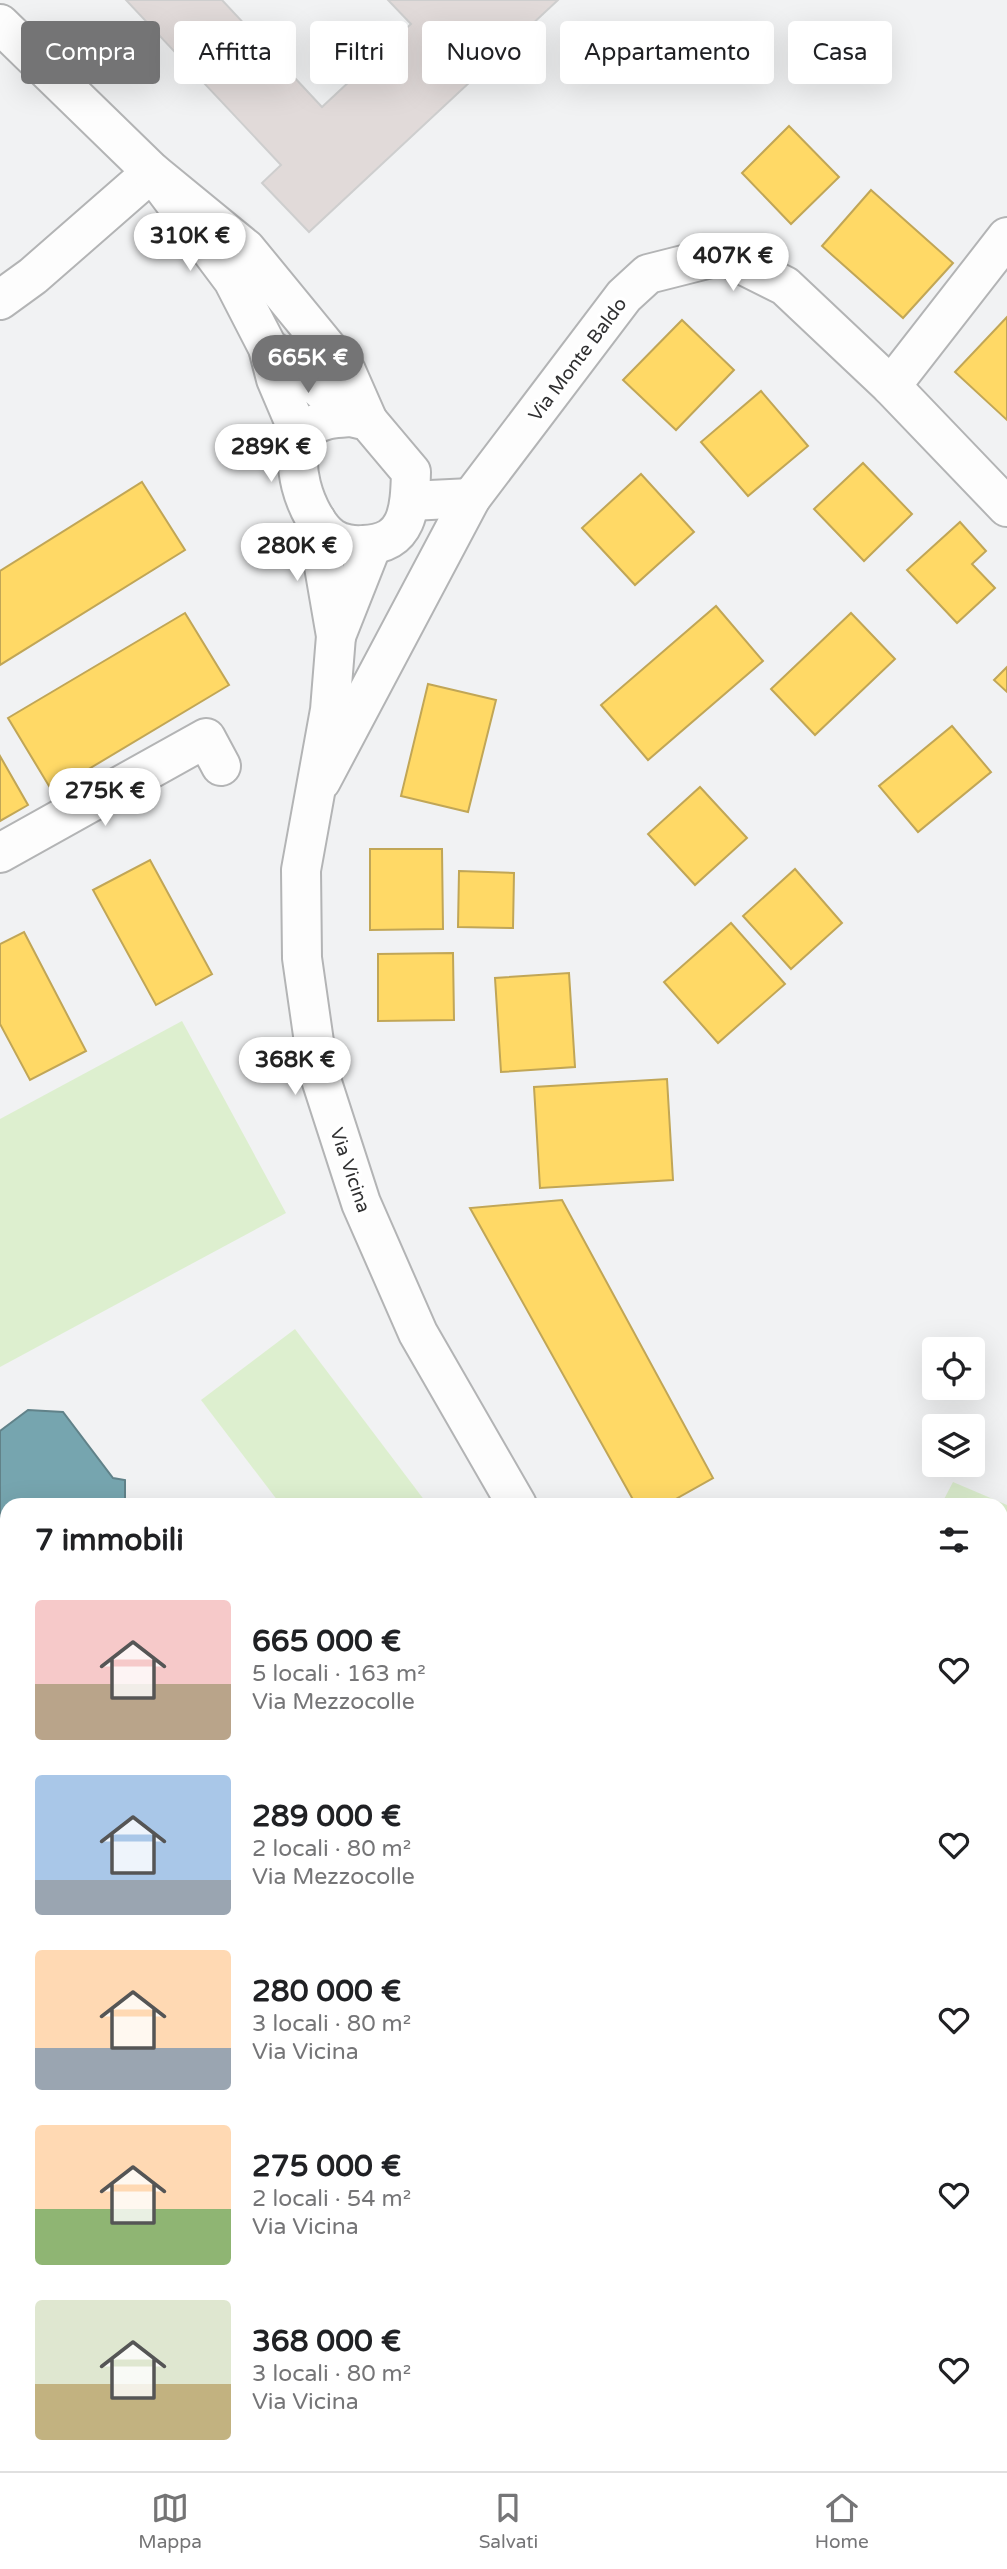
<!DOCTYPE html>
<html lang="it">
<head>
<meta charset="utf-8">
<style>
	body { margin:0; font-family:"Varela Round",sans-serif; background:#f2f2f2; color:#202124; height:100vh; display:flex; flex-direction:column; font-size:26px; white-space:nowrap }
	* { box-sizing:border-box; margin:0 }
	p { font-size:23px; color:#757577 }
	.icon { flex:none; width:38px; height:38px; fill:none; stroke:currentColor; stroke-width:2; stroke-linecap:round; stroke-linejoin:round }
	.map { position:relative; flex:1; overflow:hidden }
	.side { position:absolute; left:0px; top:1498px; width:1008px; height:973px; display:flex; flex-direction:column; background:#fff; border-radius:21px 21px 0 0; box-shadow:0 7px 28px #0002 }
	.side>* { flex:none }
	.top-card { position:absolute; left:21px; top:21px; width:966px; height:63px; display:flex; gap:14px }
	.buttons { position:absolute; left:922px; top:1337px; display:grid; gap:14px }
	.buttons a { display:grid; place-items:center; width:63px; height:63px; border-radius:7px; background:#fff; box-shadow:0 7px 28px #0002; font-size:35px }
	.price { position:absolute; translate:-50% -60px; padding:0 16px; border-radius:24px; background:#fff; color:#222; font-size:23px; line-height:46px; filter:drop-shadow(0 2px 4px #0008) }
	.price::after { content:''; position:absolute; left:50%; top:42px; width:21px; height:16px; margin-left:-10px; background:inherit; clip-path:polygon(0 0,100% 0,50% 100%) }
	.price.current { background:#747475; color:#fff }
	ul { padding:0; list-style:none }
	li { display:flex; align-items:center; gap:21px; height:175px; padding:0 35px }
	li span { display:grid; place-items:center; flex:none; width:196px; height:140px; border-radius:7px; color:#555 }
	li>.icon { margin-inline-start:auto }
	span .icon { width:84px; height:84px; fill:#fffc; stroke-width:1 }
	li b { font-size:30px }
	h2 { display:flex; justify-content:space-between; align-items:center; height:84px; padding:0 35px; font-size:30px }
	.pill { padding:0 24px; border-radius:7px; background:#fff; box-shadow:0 7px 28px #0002; font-size:24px; line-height:63px }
	.pill.current { background:#747475; color:#fff }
	.tabs { display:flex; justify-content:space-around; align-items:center; height:98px; border-top:2px solid #e0e0e0; background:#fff; font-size:19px; color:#757577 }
	.tabs a { display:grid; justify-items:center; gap:4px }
	.tabs .current { color:#747475 }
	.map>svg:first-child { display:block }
	.green { fill:#ddefcf }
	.homes { fill:#ffd966; stroke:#c1a656; stroke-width:2 }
	.public { fill:#76a5af; stroke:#618289; stroke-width:2 }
	.building { fill:#e1dad9; stroke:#cecece; stroke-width:2 }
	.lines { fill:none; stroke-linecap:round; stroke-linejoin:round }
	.minor-casing { stroke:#b3b4b5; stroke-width:42 }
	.tertiary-casing { stroke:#b3b4b5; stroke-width:42 }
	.minor { stroke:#fdfdfd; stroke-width:38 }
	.tertiary { stroke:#fdfdfd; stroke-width:38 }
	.labels { text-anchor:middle; stroke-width:7; stroke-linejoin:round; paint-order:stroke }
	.street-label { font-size:19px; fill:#303031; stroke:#fff }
</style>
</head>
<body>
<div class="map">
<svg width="1007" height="2471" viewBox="0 0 1007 2471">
	<rect width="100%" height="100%" fill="#f1f2f3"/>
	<g class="green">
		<polygon points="182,1021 286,1213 0,1367 0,1119"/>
		<polygon points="295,1329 425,1501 421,1505 281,1505 201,1400"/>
		<polygon points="953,1482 1007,1505 1007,2156 1001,2160 1001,1505 941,1505"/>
	</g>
	<g class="homes">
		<polygon points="789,126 839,177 791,224 742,173"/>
		<polygon points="871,190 953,263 903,318 822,246"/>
		<polygon points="1007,317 1007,420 955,372"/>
		<polygon points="682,320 734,370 676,430 623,380"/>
		<polygon points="761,391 808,446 748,496 701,442"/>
		<polygon points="863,463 912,514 864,561 814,509"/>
		<polygon points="641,474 694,532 635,585 582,528"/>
		<polygon points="142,482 185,550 0,665 0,571"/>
		<polygon points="960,522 986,551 972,564 995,588 957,623 907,570"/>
		<polygon points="716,606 763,661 648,760 601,705"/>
		<polygon points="185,613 229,685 52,791 8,718"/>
		<polygon points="851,613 895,659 815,735 771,689"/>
		<polygon points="1007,667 1007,692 994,680"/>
		<polygon points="428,684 496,700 468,812 401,796"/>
		<polygon points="952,726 991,772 918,832 879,786"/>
		<polygon points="0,756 28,805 0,821"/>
		<polygon points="700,787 747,838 695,885 648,834"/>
		<polygon points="370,849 442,849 443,929 370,930"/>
		<polygon points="150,860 212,974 156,1005 93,890"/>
		<polygon points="795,869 842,923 791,969 743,916"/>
		<polygon points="459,871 514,873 513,928 458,927"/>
		<polygon points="731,923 785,984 718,1043 664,982"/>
		<polygon points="24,932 86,1051 30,1080 0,1024 0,944"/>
		<polygon points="453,953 454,1020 378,1021 378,954"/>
		<polygon points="569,973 575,1067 501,1072 495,978"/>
		<polygon points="667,1079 673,1180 540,1188 534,1087"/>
		<polygon points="562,1200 713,1478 665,1505 636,1505 470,1208"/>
		<polygon points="0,2089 7,2090 7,2305 0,2304"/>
		<polygon points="590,2464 665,2464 657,2471 596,2471"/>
		<polygon points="932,2464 965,2464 956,2471 937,2471"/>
	</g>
	<polygon class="public" points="28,1410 63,1412 113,1478 125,1480 125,1501 153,1505 7,1505 7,1669 0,1668 0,1431"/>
	<polygon class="building" points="126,0 222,0 322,107 411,24 388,0 558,0 309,232 262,183 281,165"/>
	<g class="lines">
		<defs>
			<g id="minor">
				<polyline points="0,300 33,276 152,172 246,249 346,371 368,421"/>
				<polyline points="891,386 1007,237"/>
				<polyline points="410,501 471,498"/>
				<polyline points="321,781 471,498 624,296 648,274 723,255 785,286 891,386 1007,507"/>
				<polyline points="0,853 206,738 221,766"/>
				<polyline points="0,1925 7,1934"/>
				<polyline points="0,2426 7,2416"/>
				<polyline points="404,2464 410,2471"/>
			</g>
			<g id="tertiary">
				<polyline points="0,24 152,172 233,280 268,348 276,379 302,440"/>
				<polyline points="268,348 296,367 351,417"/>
				<path d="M351,417L368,421L411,472C410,508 409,544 363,545C354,546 341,544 332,538C306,520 283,452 310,428C322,418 337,418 351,417Z"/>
				<polyline points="316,520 336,636 330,710 301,870 302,958 318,1070 361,1203 418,1333 517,1505"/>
				<polyline points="336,636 372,545"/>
				<polyline points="1001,2277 1007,2288"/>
			</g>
		</defs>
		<use href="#minor" class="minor-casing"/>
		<use href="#tertiary" class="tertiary-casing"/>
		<use href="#minor" class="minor"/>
		<use href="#tertiary" class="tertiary"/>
	</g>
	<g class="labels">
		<g class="street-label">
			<text transform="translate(577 359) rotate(-53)" y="7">Via Monte Baldo</text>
			<text transform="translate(351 1170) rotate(71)" y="7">Via Vicina</text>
		</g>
	</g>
</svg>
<div class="buttons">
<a><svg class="icon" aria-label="locate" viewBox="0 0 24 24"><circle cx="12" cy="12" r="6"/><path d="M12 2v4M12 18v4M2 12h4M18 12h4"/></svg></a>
<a><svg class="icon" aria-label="layers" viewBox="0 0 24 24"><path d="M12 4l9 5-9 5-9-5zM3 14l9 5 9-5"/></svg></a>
</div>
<b class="price" style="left:190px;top:273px">310K €</b>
<b class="price" style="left:733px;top:293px">407K €</b>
<b class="price current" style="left:308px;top:395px">665K €</b>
<b class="price" style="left:271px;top:484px">289K €</b>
<b class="price" style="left:297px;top:583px">280K €</b>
<b class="price" style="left:105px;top:828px">275K €</b>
<b class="price" style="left:295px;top:1097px">368K €</b>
<div class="top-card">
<a class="pill current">Compra</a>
<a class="pill">Affitta</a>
<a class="pill">Filtri</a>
<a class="pill">Nuovo</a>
<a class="pill">Appartamento</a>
<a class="pill">Casa</a>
</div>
<section class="side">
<h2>7 immobili<svg class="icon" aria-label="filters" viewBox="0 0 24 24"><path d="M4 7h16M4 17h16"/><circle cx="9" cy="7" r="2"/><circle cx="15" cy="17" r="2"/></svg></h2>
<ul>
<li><span style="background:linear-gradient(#f6c9c9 60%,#b9a48a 0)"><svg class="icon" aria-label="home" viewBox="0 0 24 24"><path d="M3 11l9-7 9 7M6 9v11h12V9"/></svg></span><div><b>665 000 €</b><p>5 locali · 163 m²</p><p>Via Mezzocolle</p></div><svg class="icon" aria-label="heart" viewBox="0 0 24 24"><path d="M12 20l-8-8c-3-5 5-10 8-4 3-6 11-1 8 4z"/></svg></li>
<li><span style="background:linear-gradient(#a9c7e8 75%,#9aa5b1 0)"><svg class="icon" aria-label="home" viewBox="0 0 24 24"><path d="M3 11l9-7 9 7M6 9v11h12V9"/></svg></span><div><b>289 000 €</b><p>2 locali · 80 m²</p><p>Via Mezzocolle</p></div><svg class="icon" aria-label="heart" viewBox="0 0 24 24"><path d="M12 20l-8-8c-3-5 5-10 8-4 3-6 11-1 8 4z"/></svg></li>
<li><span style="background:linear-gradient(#ffd9b3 70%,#9aa5b1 0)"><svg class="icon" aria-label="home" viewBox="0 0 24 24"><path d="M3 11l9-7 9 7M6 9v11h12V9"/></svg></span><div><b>280 000 €</b><p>3 locali · 80 m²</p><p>Via Vicina</p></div><svg class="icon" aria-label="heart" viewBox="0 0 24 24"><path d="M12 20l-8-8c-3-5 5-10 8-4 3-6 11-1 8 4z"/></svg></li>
<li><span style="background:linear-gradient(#ffd9b3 60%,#8fb573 0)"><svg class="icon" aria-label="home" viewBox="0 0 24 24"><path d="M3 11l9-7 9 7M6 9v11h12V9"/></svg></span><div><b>275 000 €</b><p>2 locali · 54 m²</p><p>Via Vicina</p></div><svg class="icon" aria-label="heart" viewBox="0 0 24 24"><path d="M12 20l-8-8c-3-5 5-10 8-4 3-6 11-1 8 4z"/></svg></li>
<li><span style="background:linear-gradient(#dfe7d0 60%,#c2b280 0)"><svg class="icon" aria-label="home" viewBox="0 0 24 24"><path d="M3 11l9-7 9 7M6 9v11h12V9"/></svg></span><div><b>368 000 €</b><p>3 locali · 80 m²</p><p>Via Vicina</p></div><svg class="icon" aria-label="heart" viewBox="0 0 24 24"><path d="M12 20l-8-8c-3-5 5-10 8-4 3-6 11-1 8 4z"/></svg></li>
</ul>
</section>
</div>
<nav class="tabs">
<a class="current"><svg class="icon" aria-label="map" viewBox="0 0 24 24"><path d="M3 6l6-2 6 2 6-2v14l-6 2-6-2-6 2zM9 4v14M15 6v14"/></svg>Mappa</a>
<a><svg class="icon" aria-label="saved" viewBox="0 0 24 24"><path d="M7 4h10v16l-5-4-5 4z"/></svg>Salvati</a>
<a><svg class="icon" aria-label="home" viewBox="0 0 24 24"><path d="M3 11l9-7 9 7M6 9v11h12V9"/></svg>Home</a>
</nav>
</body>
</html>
